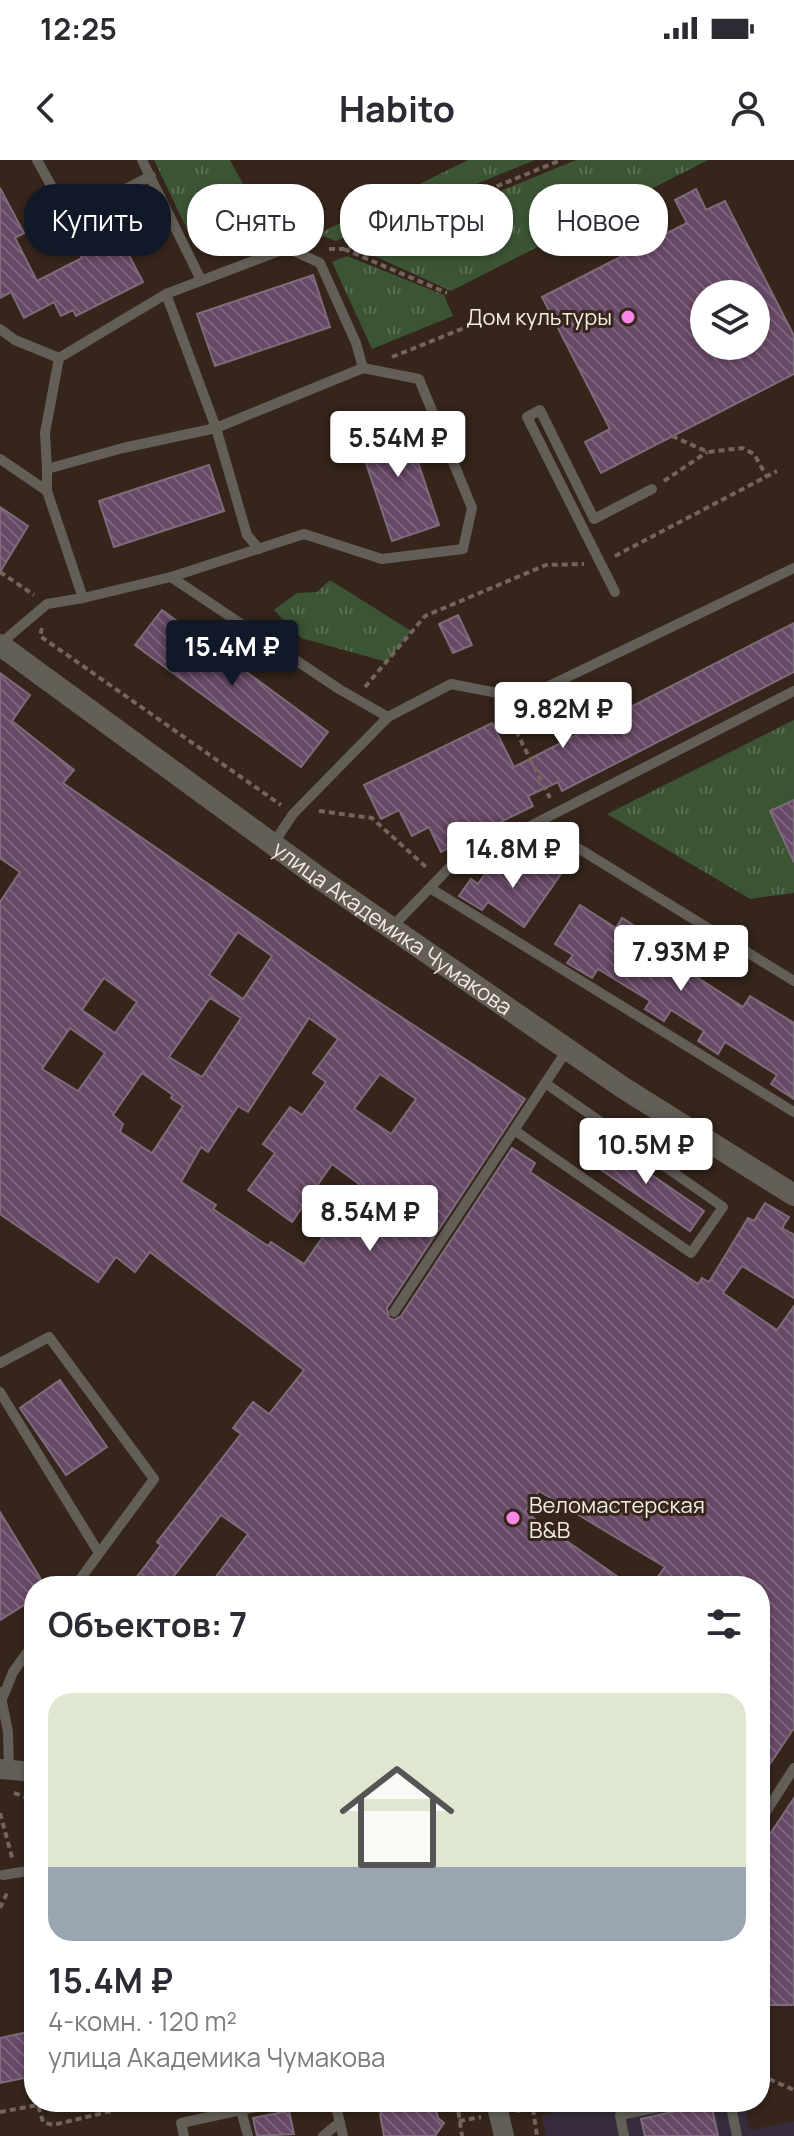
<!DOCTYPE html>
<html lang="ru">
<head>
<meta charset="utf-8">
<style>
	body { margin:0; font-family:Manrope,sans-serif; background:#f7f7f7; color:#2b2b33; height:100vh; display:flex; flex-direction:column; font-size:30px; white-space:nowrap }
	* { box-sizing:border-box; margin:0 }
	p { font-size:26px; color:#7c7c81 }
	.icon { flex:none; width:44px; height:44px; fill:none; stroke:currentColor; stroke-width:2; stroke-linecap:round; stroke-linejoin:round }
	.map { position:relative; flex:1; overflow:hidden }
	.sheet { position:absolute; left:24px; top:1416px; width:746px; height:536px; display:flex; flex-direction:column; background:#fff; border-radius:32px; box-shadow:0 2px 6px #0004 }
	.sheet>* { flex:none }
	.top-card { position:absolute; left:24px; top:24px; width:746px; height:72px; display:flex; gap:16px }
	.controls { position:absolute; left:690px; top:120px; display:grid; gap:16px }
	.controls a { display:grid; place-items:center; width:80px; height:80px; border-radius:50%; background:#fff; box-shadow:0 2px 6px #0004; font-size:40px }
	.price { position:absolute; translate:-50% -68px; padding:0 18px; border-radius:8px; background:#fff; color:#222; font-size:26px; line-height:52px; filter:drop-shadow(0 2px 4px #0008) }
	.price::after { content:''; position:absolute; left:50%; top:48px; width:24px; height:18px; margin-left:-12px; background:inherit; clip-path:polygon(0 0,100% 0,50% 100%) }
	.price.selected { background:#111827; color:#fff }
	ul { padding:0; list-style:none }
	li { display:grid; align-content:center; gap:16px; height:424px; padding:0 24px }
	li span { display:grid; place-items:center; height:248px; border-radius:24px; color:#555 }
	li>.icon { margin-inline-start:auto }
	span .icon { width:144px; height:144px; fill:#fffc; stroke-width:1 }
	li b { font-size:34px }
	h2 { display:flex; justify-content:space-between; align-items:center; height:96px; padding:0 24px; font-size:34px }
	.pill { padding:0 28px; border-radius:32px; background:#fff; box-shadow:0 2px 6px #0004; font-size:28px; line-height:72px }
	.pill.selected { background:#111827; color:#fff }
	.status { display:flex; justify-content:space-between; align-items:center; height:56px; padding:0 40px; background:#fff; direction:ltr }
	.status svg { height:22px; fill:currentColor }
	header { display:flex; justify-content:space-between; align-items:center; height:104px; padding:0 24px; background:#fff; font-size:36px; font-weight:700 }
	.map>svg:first-child { display:block }
	.medical { fill:#362c3b }
	.grass { fill:url(#grass-tufts) }
	.building { fill:url(#building-back-hatch); stroke:#7d6c7b; stroke-width:2; fill-rule:evenodd }
	.lines { fill:none; stroke-linecap:round; stroke-linejoin:round }
	.path { stroke:#73655c; stroke-width:4; stroke-dasharray:6 4; stroke-linecap:butt }
	.service { stroke:#635e57; stroke-width:10 }
	.minor { stroke:#635e57; stroke-width:20 }
	.tertiary { stroke:#635e57; stroke-width:22 }
	.poi-dot { fill:#fa87e6; stroke:#35251b; stroke-width:3 }
	.labels { text-anchor:middle; stroke-width:6; stroke-linejoin:round; paint-order:stroke }
	.poi-label { font-size:22px; fill:#f5ebe4; stroke:#35251b; text-anchor:end }
	.street-label { font-size:22px; fill:#f5ebe4; stroke:#35251b }
</style>
</head>
<body>
<div class="status"><b>12:25</b><svg viewBox="0 0 49 12"><path d="M0 12V9h3v3zM5 12V6h3v6zM10 12V3h3v9zM15 12V0h3v12zM26 1h20v11H26zM47 4h2v5h-2z"/></svg></div>
<header><svg class="icon" aria-label="back" viewBox="0 0 24 24"><path d="M15 5l-7 7 7 7"/></svg>Habito<svg class="icon" aria-label="person" viewBox="0 0 24 24"><circle cx="12" cy="8" r="4"/><path d="M4 21q1-7 8-7t8 7"/></svg></header>
<div class="map">
<svg width="794" height="1976" viewBox="0 0 794 1976">
	<defs>
		<pattern id="grass-tufts" width="24" height="20" patternUnits="userSpaceOnUse" patternTransform="scale(2)"><rect width="24" height="20" fill="#3b5434"/><path d="M3 7l-1-3M5 7V3M7 7l1-3M15 17l-1-3M17 17v-4M19 17l1-3" fill="none" stroke="#586d51"/></pattern>
		<pattern id="building-back-hatch" width="6" height="6" patternUnits="userSpaceOnUse" patternTransform="scale(2)"><rect width="6" height="6" fill="#674865"/><path d="M-1 5l2 2M0 0l6 6M5-1l2 2" fill="none" stroke="#7d637b"/></pattern>
	</defs>
	<rect width="100%" height="100%" fill="#35251b"/>
	<polygon class="medical" points="608,1942 744,1942 750,1970 794,1961 794,1976 546,1976 541,1955"/>
	<g class="grass">
		<polygon points="154,0 230,0 262,59 195,86"/>
		<polygon points="468,0 535,0 336,81 318,74"/>
		<polygon points="576,0 708,0 451,131 359,89"/>
		<polygon points="347,96 444,135 453,156 372,189 332,102"/>
		<polygon points="330,420 411,471 387,502 301,478 274,450 297,433 317,432"/>
		<polygon points="794,560 794,640 770,652 794,702 794,733 750,739 607,654"/>
	</g>
	<g class="building">
		<polygon points="0,28 24,73 15,78 37,121 82,98 77,90 101,78 105,87 121,80 143,122 76,156 73,150 61,156 54,142 24,158 11,132 0,138"/>
		<path d="M696,29L706,50L725,41L794,176V214L601,313L585,282L610,269L542,137L687,63L675,40ZM704,134H756V186H704Z"/>
		<polygon points="313,115 330,167 215,206 197,154"/>
		<polygon points="403,257 439,365 392,381 356,273"/>
		<polygon points="209,305 224,351 114,387 99,341"/>
		<polygon points="0,347 28,366 0,412"/>
		<polygon points="162,450 328,572 301,607 135,485"/>
		<polygon points="458,455 472,485 453,493 439,464"/>
		<polygon points="794,463 794,512 562,631 558,622 528,636 533,646 441,692 429,667 412,676 399,650 381,659 364,625 492,563 514,607"/>
		<path d="M0,513L30,535L12,561L74,610L63,623L365,833L525,939L387,1148L389,1158L394,1160L401,1156L512,988L535,1003L530,1012L698,1124L702,1118L709,1122L748,1058L754,1061L765,1043L789,1057L782,1068L794,1075V1138L742,1106L723,1133L777,1170L794,1146V1568L760,1619V1426H651L665,1407L539,1331L525,1352L631,1426H209L248,1374L221,1355L166,1426H130L161,1385L157,1382L241,1274L233,1268L253,1242L269,1254L304,1210L150,1092L135,1112L116,1097L98,1122L0,1054V742L20,712L0,698ZM238,772L272,796L243,839L209,815ZM104,818L137,842L115,873L82,850ZM210,838L241,858L202,917L169,897ZM309,858L338,879L313,913L326,922L302,955L290,947L263,984L275,993L248,1030L292,1062L332,1004L359,1024L304,1104L271,1082L268,1086L213,1049L216,1045L181,1022L201,987L208,992L238,946L248,952ZM70,868L105,893L78,931L42,909ZM142,913L173,935L171,938L183,946L152,993L120,972L123,964L113,955ZM380,914L416,939L391,974L354,949Z"/>
		<polygon points="794,640 794,702 770,651"/>
		<polygon points="534,695 561,714 524,767 488,742 482,750 459,736 471,719 478,724 492,704 515,721"/>
		<polygon points="580,745 616,768 622,758 674,791 669,799 743,847 750,836 794,863 794,939 771,924 777,915 725,882 718,894 698,881 704,871 671,850 664,861 645,849 650,841 598,809 592,818 567,803 573,795 555,784"/>
		<polygon points="601,980 704,1051 690,1071 587,1000"/>
		<polygon points="60,1220 107,1287 66,1315 20,1248"/>
		<polygon points="0,1352 45,1426 34,1426 34,1439 0,1460"/>
		<polygon points="794,1638 794,1845 760,1845 760,1689"/>
		<polygon points="28,1872 34,1900 34,1916 0,1923 0,1878"/>
		<polygon points="388,1942 434,1942 438,1958 444,1963 435,1976 384,1976 380,1954"/>
		<polygon points="711,1943 718,1976 645,1976 641,1959"/>
		<polygon points="289,1951 294,1974 257,1976 253,1958"/>
	</g>
	<g class="lines">
		<g class="path">
			<polyline points="329,89 344,89 561,0"/>
			<polyline points="344,89 447,133"/>
			<polyline points="392,197 464,168"/>
			<polyline points="672,276 708,292 742,288 754,294 767,317"/>
			<polyline points="664,321 707,292"/>
			<polyline points="615,396 777,311"/>
			<polyline points="0,412 34,435"/>
			<polyline points="42,468 40,476 281,645"/>
			<polyline points="365,527 425,456 546,405 584,404"/>
			<polyline points="513,551 518,575 550,638"/>
			<polyline points="319,651 372,658 427,708"/>
			<polyline points="14,1633 34,1640"/>
			<polyline points="0,1653 13,1701"/>
			<polyline points="0,1748 8,1731"/>
			<polyline points="760,1915 794,1930"/>
			<polyline points="457,1942 462,1976"/>
			<polyline points="533,1949 537,1976"/>
			<polyline points="517,1951 564,1942"/>
			<polyline points="0,1952 38,1945 43,1962 53,1965 149,1942"/>
			<polyline points="459,1961 481,1957"/>
		</g>
		<g class="service">
			<polyline points="37,0 69,58 151,16"/>
			<polyline points="142,0 201,120"/>
			<polyline points="0,169 15,180 59,198"/>
			<polyline points="0,299 47,331"/>
			<polyline points="47,309 45,273 59,198 166,134"/>
			<polyline points="171,417 339,529 388,557"/>
			<polyline points="615,432 527,257 540,250 594,359 652,329"/>
			<polyline points="83,438 47,331 47,309 123,288 216,268 166,134 287,88 320,103 356,183 363,208"/>
			<polyline points="0,484 47,444 83,438 171,417 304,374 382,399 463,389 472,348 419,219 363,208 216,268 247,375 259,389"/>
			<polyline points="539,664 794,821"/>
			<polyline points="273,684 293,654 388,557 451,524 524,538 794,408"/>
			<polyline points="430,728 794,952"/>
			<polyline points="392,767 450,707 794,531"/>
			<polyline points="514,970 691,1093 723,1047 545,923"/>
			<polyline points="394,1152 567,890"/>
			<polyline points="0,1203 49,1177 154,1319 75,1426"/>
			<polyline points="0,1232 99,1393"/>
			<polyline points="0,1532 8,1572 9,1609"/>
			<polyline points="3,1537 13,1512 34,1483"/>
			<polyline points="760,1661 794,1608"/>
			<polyline points="3,1715 34,1710"/>
			<polyline points="335,1942 343,1976"/>
			<polyline points="730,1942 737,1976"/>
			<polyline points="241,1950 248,1976"/>
			<polyline points="184,1976 181,1963 279,1942"/>
			<polyline points="323,1976 340,1962"/>
			<polyline points="624,1976 620,1955 684,1942"/>
		</g>
		<g class="minor">
			<polyline points="0,1609 34,1612"/>
			<polyline points="496,1942 504,1976"/>
		</g>
		<path class="tertiary" id="s1" d="M0,485L322,720L622,927L794,1035"/>
	</g>
	<g class="poi-dot">
		<circle cx="628" cy="157" r="8"/>
		<circle cx="513" cy="1358" r="8"/>
	</g>
	<g class="labels">
		<g class="poi-label">
			<text x="612" y="165">Дом культуры</text>
			<text x="529" y="1353" text-anchor="start">Веломастерская<tspan x="529" dy="25">B&amp;B</tspan></text>
		</g>
		<g class="street-label">
			<text dy="8" stroke="none"><textPath href="#s1" startOffset="484">улица Академика Чумакова</textPath></text>
		</g>
	</g>
</svg>
<div class="controls">
<a><svg class="icon" aria-label="layers" viewBox="0 0 24 24"><path d="M12 4l9 5-9 5-9-5zM3 14l9 5 9-5"/></svg></a>
</div>
<b class="price" style="left:398px;top:319px">5.54M ₽</b>
<b class="price selected" style="left:232px;top:528px">15.4M ₽</b>
<b class="price" style="left:563px;top:590px">9.82M ₽</b>
<b class="price" style="left:513px;top:730px">14.8M ₽</b>
<b class="price" style="left:681px;top:833px">7.93M ₽</b>
<b class="price" style="left:646px;top:1026px">10.5M ₽</b>
<b class="price" style="left:370px;top:1093px">8.54M ₽</b>
<div class="top-card">
<a class="pill selected">Купить</a>
<a class="pill">Снять</a>
<a class="pill">Фильтры</a>
<a class="pill">Новое</a>
</div>
<section class="sheet">
<h2>Объектов: 7<svg class="icon" aria-label="filters" viewBox="0 0 24 24"><path d="M4 7h16M4 17h16"/><circle cx="9" cy="7" r="2"/><circle cx="15" cy="17" r="2"/></svg></h2>
<ul>
<li><span style="background:linear-gradient(#dfe7d0 70%,#9aa5b1 0)"><svg class="icon" aria-label="home" viewBox="0 0 24 24"><path d="M3 11l9-7 9 7M6 9v11h12V9"/></svg></span><div><b>15.4M ₽</b><p>4-комн. · 120 m²</p><p>улица Академика Чумакова</p></div></li>
</ul>
</section>
</div>
</body>
</html>
